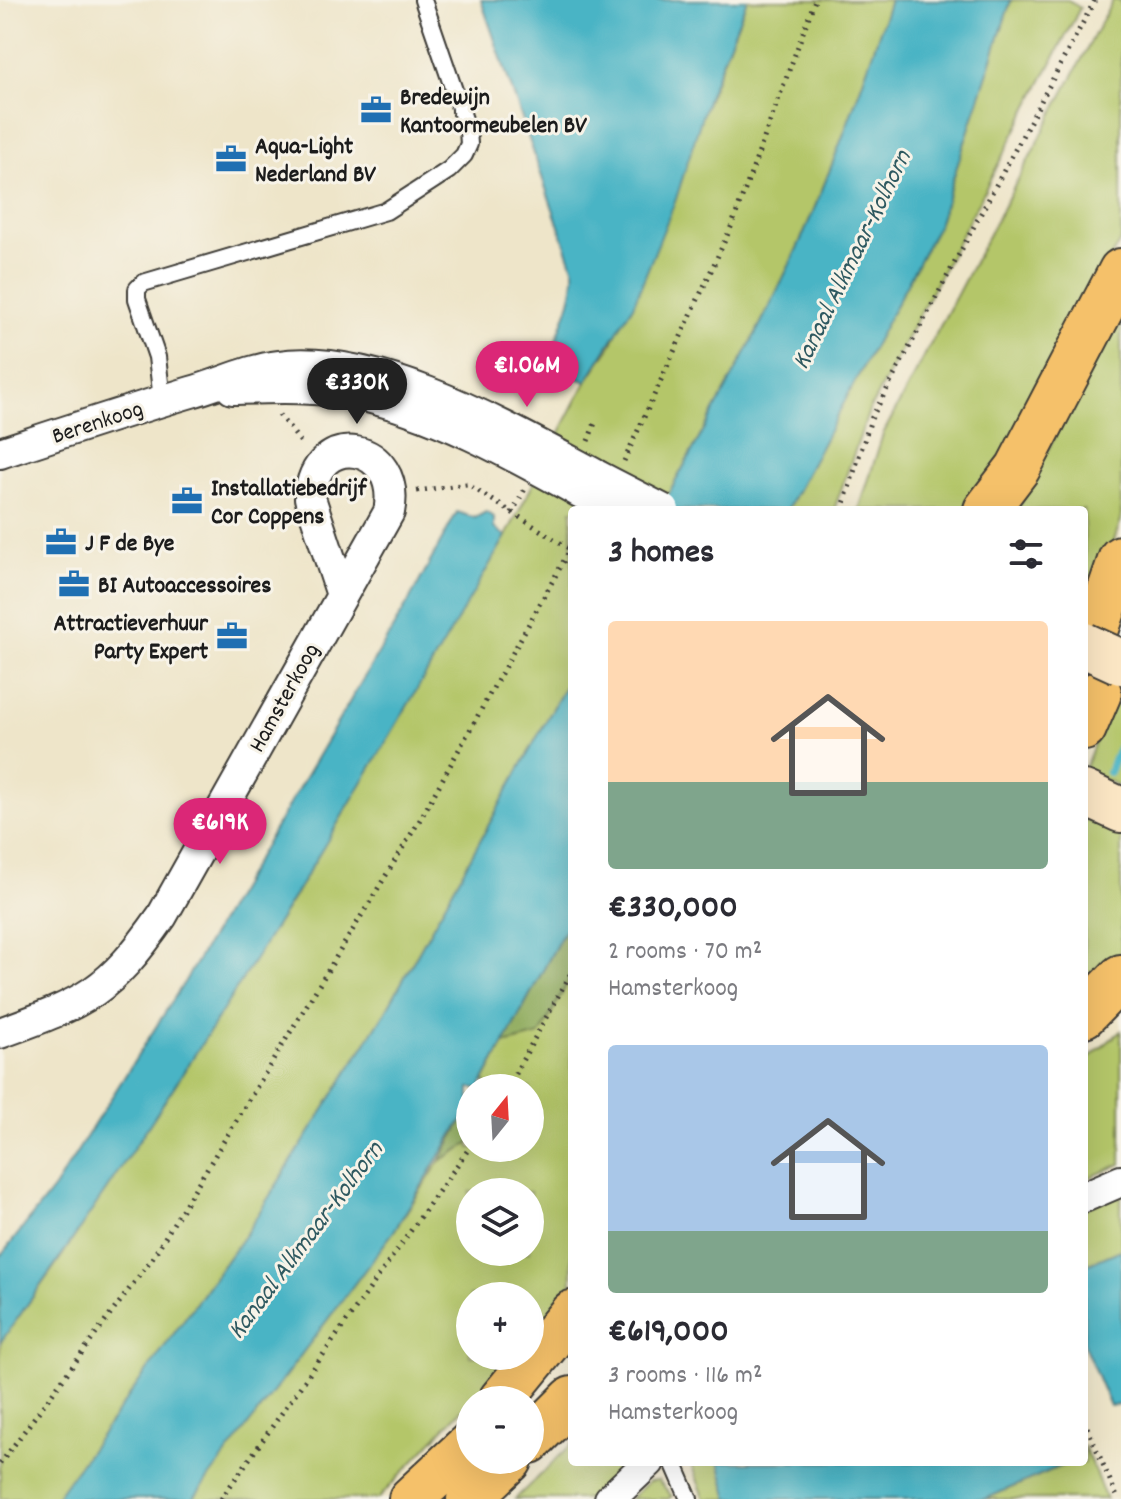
<!DOCTYPE html>
<html lang="en">
<head>
<meta charset="utf-8">
<style>
	body { margin:0; font-family:Dekko,sans-serif; background:#f7f7f7; color:#2b2b33; height:100vh; display:flex; flex-direction:column; font-size:30px; white-space:nowrap }
	* { box-sizing:border-box; margin:0 }
	p { font-size:26px; color:#7c7c81 }
	.icon { flex:none; width:44px; height:44px; fill:none; stroke:currentColor; stroke-width:2; stroke-linecap:round; stroke-linejoin:round }
	.map { position:relative; flex:1; overflow:hidden }
	.side { position:absolute; left:568px; top:506px; width:520px; height:960px; display:flex; flex-direction:column; background:#fff; border-radius:8px; box-shadow:0 8px 32px #0002 }
	.side>* { flex:none }
	.needle { width:52px; rotate:18deg }
	.buttons { position:absolute; left:456px; top:1074px; display:grid; gap:16px }
	.buttons a { display:grid; place-items:center; width:88px; height:88px; border-radius:50%; background:#fff; box-shadow:0 8px 32px #0002; font-size:40px }
	.price { position:absolute; translate:-50% -68px; padding:0 18px; border-radius:28px; background:#db2777; color:#fff; font-size:26px; line-height:52px; filter:drop-shadow(0 2px 4px #0008) }
	.price::after { content:''; position:absolute; left:50%; top:48px; width:24px; height:18px; margin-left:-12px; background:inherit; clip-path:polygon(0 0,100% 0,50% 100%) }
	.price.on { background:#222; color:#fff }
	ul { padding:0; list-style:none }
	li { display:grid; align-content:center; gap:16px; height:424px; padding:0 40px }
	li span { display:grid; place-items:center; height:248px; border-radius:8px; color:#555 }
	li>.icon { margin-inline-start:auto }
	span .icon { width:144px; height:144px; fill:#fffc; stroke-width:1 }
	li b { font-size:34px }
	h2 { display:flex; justify-content:space-between; align-items:center; height:96px; padding:0 40px; font-size:34px }
	.map>svg:first-child { display:block }
	.green { fill:#b4c669; stroke:#687142; stroke-width:2; fill-rule:evenodd }
	.forest { fill:#8fab5d; stroke:#56643c; stroke-width:2 }
	.water { fill:#48b4c5; stroke:#326870; stroke-width:2 }
	.lines { fill:none; stroke-linecap:round; stroke-linejoin:round }
	.stream { stroke:#48b4c5; stroke-width:8 }
	.service-casing { stroke:#3c3a36; stroke-width:20 }
	.minor-casing { stroke:#3c3a36; stroke-width:34 }
	.secondary-casing { stroke:#3c3a36; stroke-width:48 }
	.primary-casing { stroke:#3c3a36; stroke-width:48 }
	.path { stroke:#3c3a36; stroke-width:5; stroke-dasharray:2 6; stroke-linecap:butt }
	.service { stroke:#fff; stroke-width:16 }
	.minor { stroke:#fff; stroke-width:30 }
	.secondary { stroke:#fbe6c4; stroke-width:44 }
	.primary { stroke:#f5c16b; stroke-width:44 }
	.minor-bridge-casing { stroke:#3c3a36; stroke-width:34; stroke-linecap:butt }
	.secondary-bridge-casing { stroke:#3c3a36; stroke-width:48; stroke-linecap:butt }
	.minor-bridge { stroke:#fff; stroke-width:30 }
	.secondary-bridge { stroke:#fbe6c4; stroke-width:44 }
	.labels { text-anchor:middle; stroke-width:6; stroke-linejoin:round; paint-order:stroke }
	.poi-label { font-size:24px; font-weight:bold; fill:#1c1c1c; stroke:#f7f3e8; text-anchor:start }
	.street-label { font-size:24px; fill:#1c1c1c; stroke:#f7f3e8 }
	.water-label { font-size:26px; font-style:italic; fill:#2e5960; stroke:#f7f3e8 }
</style>
</head>
<body>
<div class="map">
<svg width="1121" height="1499" viewBox="0 0 1121 1499">
	<rect width="100%" height="100%" fill="#f7f3e8"/>
	<filter id="ink" filterUnits="userSpaceOnUse"><feTurbulence type="fractalNoise" baseFrequency=".0125" numOctaves="2"/><feDisplacementMap in="SourceGraphic" scale="16" xChannelSelector="R" yChannelSelector="G"/><feConvolveMatrix kernelMatrix="1 2 1 2 8 2 1 2 1" color-interpolation-filters="sRGB"/></filter>
	<filter id="wash" filterUnits="userSpaceOnUse"><feTurbulence type="fractalNoise" baseFrequency=".006" numOctaves="4" result="noise"/><feDisplacementMap in="SourceGraphic" scale="32" xChannelSelector="R" yChannelSelector="G"/><feGaussianBlur stdDeviation="1.8" result="paint"/><feColorMatrix in="noise" values="0 0 0 0 0 0 0 0 0 0 0 0 0 0 0 0 0 1.4 0 .05"/><feComposite in="paint" operator="in"/></filter>
	<g filter="url(#wash)">
		<rect width="100%" height="100%" fill="#eee5c9"/>
		<g class="green">
			<path d="M747,0H890C867,72 842,142 813,212C770,315 713,412 660,510H572V674L386,1011L247,1232L55,1499H0V1343L62,1256L288,906L506,536L586,382L612,344Z"/>
			<polygon points="1011,0 1068,0 1080,8 869,411 834,510 787,510 938,225"/>
			<polygon points="1113,0 1121,0 1121,239 975,510 859,510 883,434"/>
			<polygon points="1121,308 1121,520 1085,628 1084,510 1017,510"/>
			<polygon points="1111,702 1121,706 1121,787 1084,770"/>
			<polygon points="1084,818 1121,835 1121,952 1084,990"/>
			<path d="M572,974V1288L530,1336V1296H470V1356H512L378,1499H192L394,1231L440,1161L470,1143V1148H530V1088H490L484,1081L504,1044L540,1035ZM470,1192H530V1252H470Z"/>
			<polygon points="1121,1031 1121,1164 1084,1180 1084,1062"/>
			<polygon points="1121,1193 1121,1250 1084,1266 1084,1209"/>
			<polygon points="572,1444 572,1462 631,1462 593,1499 515,1499"/>
			<polygon points="1084,1446 1106,1499 985,1499 1070,1462 1084,1462"/>
			<polygon points="690,1462 719,1462 729,1499 705,1499"/>
			<polygon points="658,1480 672,1496 668,1499 630,1499 649,1481"/>
		</g>
		<g class="forest">
			<polygon points="572,916 572,974 540,1035 504,1044"/>
			<polygon points="470,1107 470,1143 440,1161"/>
		</g>
		<g class="water">
			<path d="M481,0H747L708,97L676,199L633,306L586,382L573,376L569,382L555,377L558,372L547,366C556,335 576,300 574,270Z"/>
			<path d="M890,0H1011L938,225L787,510H660C713,412 770,315 813,212C842,142 867,72 890,0Z"/>
			<path d="M457,512L475,518L486,512L494,517V528L506,536C348,811 185,1085 0,1343V1257L54,1188L185,981L409,601Z"/>
			<polygon points="572,674 572,916 480,1088 470,1088 470,1107 394,1231 193,1499 55,1499 247,1232 386,1011"/>
			<polygon points="1121,1250 1121,1405 1110,1406 1084,1345 1084,1266"/>
			<polygon points="719,1462 1070,1462 985,1499 729,1499"/>
		</g>
		<g class="lines">
			<polyline class="stream" points="1109,772 1121,744"/>
		</g>
	</g>
	<g filter="url(#ink)">
		<g class="lines">
			<defs>
				<g id="service">
					<polyline points="162,400 157,357 137,299 137,289 143,283 386,211 449,170 464,155 469,144 468,131 423,0"/>
					<polyline points="673,1462 689,1499"/>
				</g>
				<g id="minor">
					<path d="M232,389C272,388 315,386 355,394C437,412 513,455 585,495"/>
					<path d="M0,453C64,432 127,411 191,392C220,384 248,370 278,366C378,352 511,430 596,475"/>
					<path d="M0,1033C86,1002 108,993 162,916L389,512C403,443 314,426 310,498L341,592"/>
					<polyline points="1084,1197 1121,1181"/>
					<polyline points="610,1499 649,1462"/>
				</g>
				<polyline id="secondary" points="1084,793 1121,810"/>
				<g id="primary">
					<polyline points="986,510 1018,468 1121,271"/>
					<polyline points="1096,631 1121,558"/>
					<polyline points="1084,728 1099,693"/>
					<polyline points="1084,1015 1121,977"/>
					<polyline points="501,1400 572,1313"/>
					<polyline points="530,1441 572,1399"/>
					<polyline points="411,1499 470,1444"/>
					<polyline points="469,1499 510,1460"/>
				</g>
			</defs>
			<use href="#service" class="service-casing"/>
			<use href="#minor" class="minor-casing"/>
			<use href="#secondary" class="secondary-casing"/>
			<use href="#primary" class="primary-casing"/>
			<g class="path">
				<polyline points="279,415 303,445"/>
				<polyline points="588,441 595,423"/>
				<polyline points="624,461 732,225 815,0"/>
				<polyline points="417,491 467,484 570,549"/>
				<polyline points="842,510 871,419 1095,0"/>
				<polyline points="512,513 525,489"/>
				<polyline points="507,1088 572,971"/>
				<polyline points="1084,1420 1118,1499"/>
				<polyline points="0,1464 153,1257 421,818 572,546"/>
				<polyline points="221,1499 470,1147"/>
			</g>
			<use href="#service" class="service"/>
			<use href="#minor" class="minor"/>
			<use href="#secondary" class="secondary"/>
			<use href="#primary" class="primary"/>
			<defs>
				<g id="minor-bridge">
					<polyline points="596,475 664,510"/>
					<polyline points="585,495 614,510"/>
				</g>
				<polyline id="secondary-bridge" points="1084,645 1121,662"/>
			</defs>
			<use href="#minor-bridge" class="minor-bridge-casing"/>
			<use href="#secondary-bridge" class="secondary-bridge-casing"/>
			<use href="#minor-bridge" class="minor-bridge"/>
			<use href="#secondary-bridge" class="secondary-bridge"/>
		</g>
	</g>
	<defs>
		<symbol id="office-bare" viewBox="-9 -9 18 18"><path d="M-6-3h4V-5.5h4V-3h4V5H-6ZM-1-4.5V-3h2v-1.5ZM-6 0V1H6V0Z" fill="#1f6fb2" stroke="#f7f3e8" stroke-width="2.5" paint-order="stroke"/></symbol>
	</defs>
	<g fill-rule="evenodd">
		<use href="#office-bare" x="354" y="88" width="44" height="44"/>
		<use href="#office-bare" x="209" y="137" width="44" height="44"/>
		<use href="#office-bare" x="165" y="479" width="44" height="44"/>
		<use href="#office-bare" x="39" y="520" width="44" height="44"/>
		<use href="#office-bare" x="52" y="562" width="44" height="44"/>
		<use href="#office-bare" x="210" y="614" width="44" height="44"/>
	</g>
	<g class="labels">
		<g class="poi-label">
			<text x="400" y="104">Bredewijn<tspan x="400" dy="28">Kantoormeubelen BV</tspan></text>
			<text x="255" y="153">Aqua-Light<tspan x="255" dy="28">Nederland BV</tspan></text>
			<text x="211" y="495">Installatiebedrijf<tspan x="211" dy="28">Cor Coppens</tspan></text>
			<text x="85" y="550">J F de Bye</text>
			<text x="98" y="592">BI Autoaccessoires</text>
			<text x="208" y="630" text-anchor="end">Attractieverhuur<tspan x="208" dy="28">Party Expert</tspan></text>
		</g>
		<g class="street-label">
			<text transform="translate(97 421) rotate(-18)" y="8">Berenkoog</text>
			<text transform="translate(283 697) rotate(-61)" y="8">Hamsterkoog</text>
		</g>
		<g class="water-label">
			<text transform="translate(850 259) rotate(-64)" y="9">Kanaal Alkmaar-Kolhorn</text>
			<text transform="translate(304 1239) rotate(-53)" y="9">Kanaal Alkmaar-Kolhorn</text>
		</g>
	</g>
</svg>
<div class="buttons">
<a><svg class="needle" viewBox="-14 -14 28 28"><path d="M0-13l5 13h-10z" fill="#e53935"/><path d="M0 13l5-13h-10z" fill="#7c7c81"/></svg></a>
<a><svg class="icon" aria-label="layers" viewBox="0 0 24 24"><path d="M12 4l9 5-9 5-9-5zM3 14l9 5 9-5"/></svg></a>
<a>+</a>
<a>−</a>
</div>
<b class="price" style="left:527px;top:409px">€1.06M</b>
<b class="price on" style="left:357px;top:426px">€330K</b>
<b class="price" style="left:220px;top:866px">€619K</b>
<section class="side">
<h2>3 homes<svg class="icon" aria-label="filters" viewBox="0 0 24 24"><path d="M4 7h16M4 17h16"/><circle cx="9" cy="7" r="2"/><circle cx="15" cy="17" r="2"/></svg></h2>
<ul>
<li><span style="background:linear-gradient(#ffd9b3 65%,#7fa58c 0)"><svg class="icon" aria-label="home" viewBox="0 0 24 24"><path d="M3 11l9-7 9 7M6 9v11h12V9"/></svg></span><div><b>€330,000</b><p>2 rooms · 70 m²</p><p>Hamsterkoog</p></div></li>
<li><span style="background:linear-gradient(#a9c7e8 75%,#7fa58c 0)"><svg class="icon" aria-label="home" viewBox="0 0 24 24"><path d="M3 11l9-7 9 7M6 9v11h12V9"/></svg></span><div><b>€619,000</b><p>3 rooms · 116 m²</p><p>Hamsterkoog</p></div></li>
</ul>
</section>
</div>
</body>
</html>
